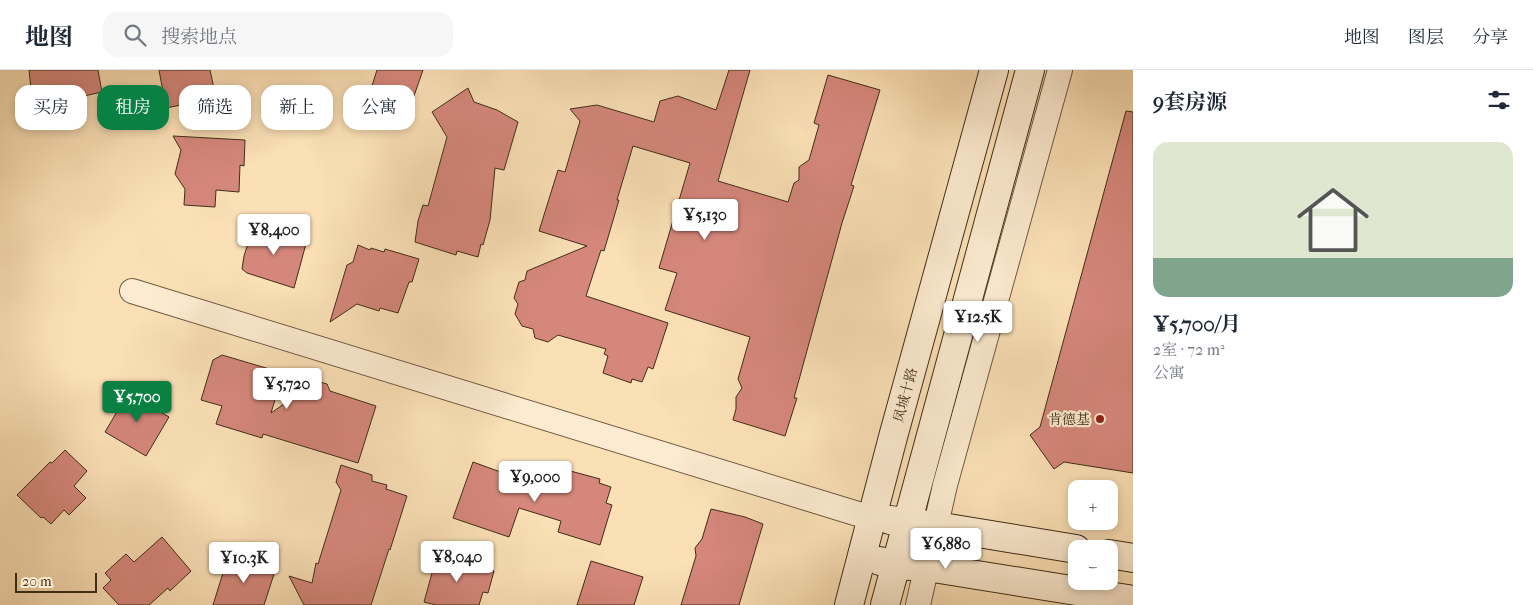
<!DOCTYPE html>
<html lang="zh">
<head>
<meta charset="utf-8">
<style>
	body { margin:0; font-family:"IM FELL French Canon","Noto Serif SC",serif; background:#f6f6f7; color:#1f2937; height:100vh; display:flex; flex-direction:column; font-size:19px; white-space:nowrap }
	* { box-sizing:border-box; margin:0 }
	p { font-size:16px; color:#747a83 }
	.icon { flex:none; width:28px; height:28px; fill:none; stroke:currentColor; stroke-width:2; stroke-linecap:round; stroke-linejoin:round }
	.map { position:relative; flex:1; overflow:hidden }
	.sheet { display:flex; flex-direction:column; background:#fff; width:400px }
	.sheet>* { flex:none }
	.guide { position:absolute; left:15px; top:15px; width:475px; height:45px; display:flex; gap:10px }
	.buttons { position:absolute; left:1068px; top:410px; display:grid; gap:10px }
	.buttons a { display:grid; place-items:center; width:50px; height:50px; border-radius:10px; background:#fff; box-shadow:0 2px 8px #0003; font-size:25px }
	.scale { position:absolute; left:15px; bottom:12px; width:82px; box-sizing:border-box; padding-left:5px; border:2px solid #402e17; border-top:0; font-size:14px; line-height:18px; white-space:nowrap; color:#402e17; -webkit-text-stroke:4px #fcebd0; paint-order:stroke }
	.price { position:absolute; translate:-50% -42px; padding:0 11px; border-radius:5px; background:#fff; color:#222; font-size:16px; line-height:32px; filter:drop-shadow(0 1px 2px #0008) }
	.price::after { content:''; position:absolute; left:50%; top:30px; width:15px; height:11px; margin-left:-8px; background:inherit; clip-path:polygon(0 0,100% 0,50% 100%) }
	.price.selected { background:#0b8043; color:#fff }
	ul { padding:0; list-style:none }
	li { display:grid; align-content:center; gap:10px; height:265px; padding:0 20px }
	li+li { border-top:1px solid #e0e1e3 }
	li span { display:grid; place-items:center; height:155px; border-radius:15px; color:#555 }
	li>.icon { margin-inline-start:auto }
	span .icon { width:90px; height:90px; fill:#fffc; stroke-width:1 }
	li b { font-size:21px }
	h2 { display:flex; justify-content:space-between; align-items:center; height:60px; padding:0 20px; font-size:21px }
	.tag { padding:0 18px; border-radius:15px; background:#fff; box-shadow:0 2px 8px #0003; font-size:18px; line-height:45px }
	.tag.selected { background:#0b8043; color:#fff }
	header { display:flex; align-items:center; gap:30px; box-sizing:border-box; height:70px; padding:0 25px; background:#fff; border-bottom:1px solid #e0e1e3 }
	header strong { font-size:24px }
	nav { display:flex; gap:28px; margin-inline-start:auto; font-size:18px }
	.search { width:350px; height:45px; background:#f6f6f7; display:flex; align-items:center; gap:12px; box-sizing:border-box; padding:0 18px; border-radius:15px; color:#747a83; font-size:19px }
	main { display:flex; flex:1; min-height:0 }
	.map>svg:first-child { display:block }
	.building { fill:#d5877b; stroke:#402e17 }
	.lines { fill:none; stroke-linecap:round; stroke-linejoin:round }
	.street-casing { stroke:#6f5a3f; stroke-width:26 }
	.secondary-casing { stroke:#402e17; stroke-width:30 }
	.street { stroke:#fcebd0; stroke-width:24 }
	.secondary { stroke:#fcebd0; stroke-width:28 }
	.poi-dot { fill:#8f2418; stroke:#fcebd0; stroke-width:2 }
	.labels { text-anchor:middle; stroke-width:4.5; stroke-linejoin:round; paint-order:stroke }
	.street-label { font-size:14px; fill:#402e17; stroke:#fcebd0 }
	.poi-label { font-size:14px; fill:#402e17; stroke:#fcebd0; text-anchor:end }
</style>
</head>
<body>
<header>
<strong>地图</strong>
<div class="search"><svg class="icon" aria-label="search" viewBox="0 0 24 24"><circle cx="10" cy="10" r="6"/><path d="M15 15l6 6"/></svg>搜索地点</div>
<nav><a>地图</a><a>图层</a><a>分享</a></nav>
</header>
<main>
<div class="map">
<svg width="1133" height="535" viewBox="0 0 1133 535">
	<rect width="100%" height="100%" fill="#fbe0b6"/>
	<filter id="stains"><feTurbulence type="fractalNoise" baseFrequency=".004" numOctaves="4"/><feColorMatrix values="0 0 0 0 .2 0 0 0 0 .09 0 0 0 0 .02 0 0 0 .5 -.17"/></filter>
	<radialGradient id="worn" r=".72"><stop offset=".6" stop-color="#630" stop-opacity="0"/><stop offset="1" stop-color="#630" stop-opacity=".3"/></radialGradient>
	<g class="building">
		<polygon points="29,0 98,0 102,22 75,28 76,33 46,39 43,33 31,19"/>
		<polygon points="159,0 210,0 216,28 166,38"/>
		<polygon points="377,0 423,0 407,46 372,34 375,24 370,22"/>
		<polygon points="729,0 750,0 718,111 788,132 794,113 799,110 799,97 809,90 819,55 814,53 828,5 880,20 851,115 854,116 842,153 794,328 797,328 785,366 733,350 736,339 736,327 742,318 738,309 750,267 665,240 677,203 659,198 690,93 633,76 617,130 619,130 604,181 601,180 586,226 668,253 653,299 648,297 642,312 632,309 631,313 603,303 608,286 604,284 606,279 558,265 548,272 535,268 533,259 522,256 515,244 518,234 514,228 519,212 525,210 527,201 587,176 539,161 558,100 565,102 580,51 570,39 597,35 654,52 660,31 678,26 716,40"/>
		<polygon points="468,18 474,32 497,40 518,52 504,100 495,98 490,150 483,175 481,174 478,187 457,181 456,185 415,172 418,151 423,135 428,136 447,67 432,42"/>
		<polygon points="1126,41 1133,42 1133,403 1064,392 1054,399 1030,365 1040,357"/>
		<polygon points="173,66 245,70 244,96 240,95 239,122 216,120 215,137 184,135 185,119 175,104 181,80"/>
		<polygon points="254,155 307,170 294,218 247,203 242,199 244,186"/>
		<polygon points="358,175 370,180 371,178 384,182 385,179 419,189 412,212 409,212 398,243 380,238 379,241 357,234 330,252 347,195 353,192"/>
		<polygon points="222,285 283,303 271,343 317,311 327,314 330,321 376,336 358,393 263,364 262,368 216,354 222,336 201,330 213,290"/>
		<polygon points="131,318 155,332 152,337 169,347 146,386 105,362"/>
		<polygon points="65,380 87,401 74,416 86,428 69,445 64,440 51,454 43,447 41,448 17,425 50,392 52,393"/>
		<polygon points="473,392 550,420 551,416 558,418 563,399 600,409 599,413 611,417 606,433 612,435 600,475 558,462 561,451 519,438 509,467 453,448"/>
		<polygon points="341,395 372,405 372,411 387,415 386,419 407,426 390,480 389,479 371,535 304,535 289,506 312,513 316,493 318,494 341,420 336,412"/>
		<polygon points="711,439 745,447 763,454 739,535 681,535 696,486 695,478 702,469"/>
		<polygon points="162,467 191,501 170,521 168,518 149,535 119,535 103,518 111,510 105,503 126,484 134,492"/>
		<polygon points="437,485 494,501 488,523 483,522 479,535 436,535 424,532"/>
		<polygon points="228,487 275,501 264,535 213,535"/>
		<polygon points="591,491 643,507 634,535 577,535"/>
	</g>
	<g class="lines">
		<defs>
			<g id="street">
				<polyline points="132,221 871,448"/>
				<polyline points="918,535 945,415 1060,0"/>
			</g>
			<g id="secondary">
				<polyline points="890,450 936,456 1076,479"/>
				<polyline points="1109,484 1133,488"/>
				<polyline points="880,491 896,495 927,497 1133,530"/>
				<polyline points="849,535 893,367 994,0"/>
				<polyline points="885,535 1030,0"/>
			</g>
		</defs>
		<use href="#street" class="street-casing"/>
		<use href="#secondary" class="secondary-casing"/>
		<use href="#street" class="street"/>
		<use href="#secondary" class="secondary"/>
	</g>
	<circle class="poi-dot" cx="1100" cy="349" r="5"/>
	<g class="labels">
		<g class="street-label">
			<text transform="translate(905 325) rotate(-75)" y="5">凤城十路</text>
		</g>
		<g class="poi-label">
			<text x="1090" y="354">肯德基</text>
		</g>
	</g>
	<rect width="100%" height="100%" filter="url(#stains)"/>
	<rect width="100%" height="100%" fill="url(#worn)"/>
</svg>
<div class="buttons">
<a>+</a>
<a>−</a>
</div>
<div class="scale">20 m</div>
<b class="price" style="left:705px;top:171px">¥5,130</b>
<b class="price" style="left:274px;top:186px">¥8,400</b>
<b class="price" style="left:978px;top:273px">¥12.5K</b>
<b class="price" style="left:287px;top:340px">¥5,720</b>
<b class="price selected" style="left:137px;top:353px">¥5,700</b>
<b class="price" style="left:535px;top:433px">¥9,000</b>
<b class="price" style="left:946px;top:500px">¥6,880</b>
<b class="price" style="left:457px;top:513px">¥8,040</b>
<b class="price" style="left:244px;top:514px">¥10.3K</b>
<div class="guide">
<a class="tag">买房</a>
<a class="tag selected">租房</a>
<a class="tag">筛选</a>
<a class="tag">新上</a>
<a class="tag">公寓</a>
</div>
</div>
<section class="sheet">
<h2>9套房源<svg class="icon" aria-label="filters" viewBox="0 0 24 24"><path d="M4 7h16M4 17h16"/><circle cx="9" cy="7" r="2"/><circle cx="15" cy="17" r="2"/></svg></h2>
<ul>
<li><span style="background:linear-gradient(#dfe7d0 75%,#7fa58c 0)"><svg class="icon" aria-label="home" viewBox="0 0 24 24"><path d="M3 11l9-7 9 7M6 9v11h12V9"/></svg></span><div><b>¥5,700/月</b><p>2室 · 72 m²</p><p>公寓</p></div></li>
</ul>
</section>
</main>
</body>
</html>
